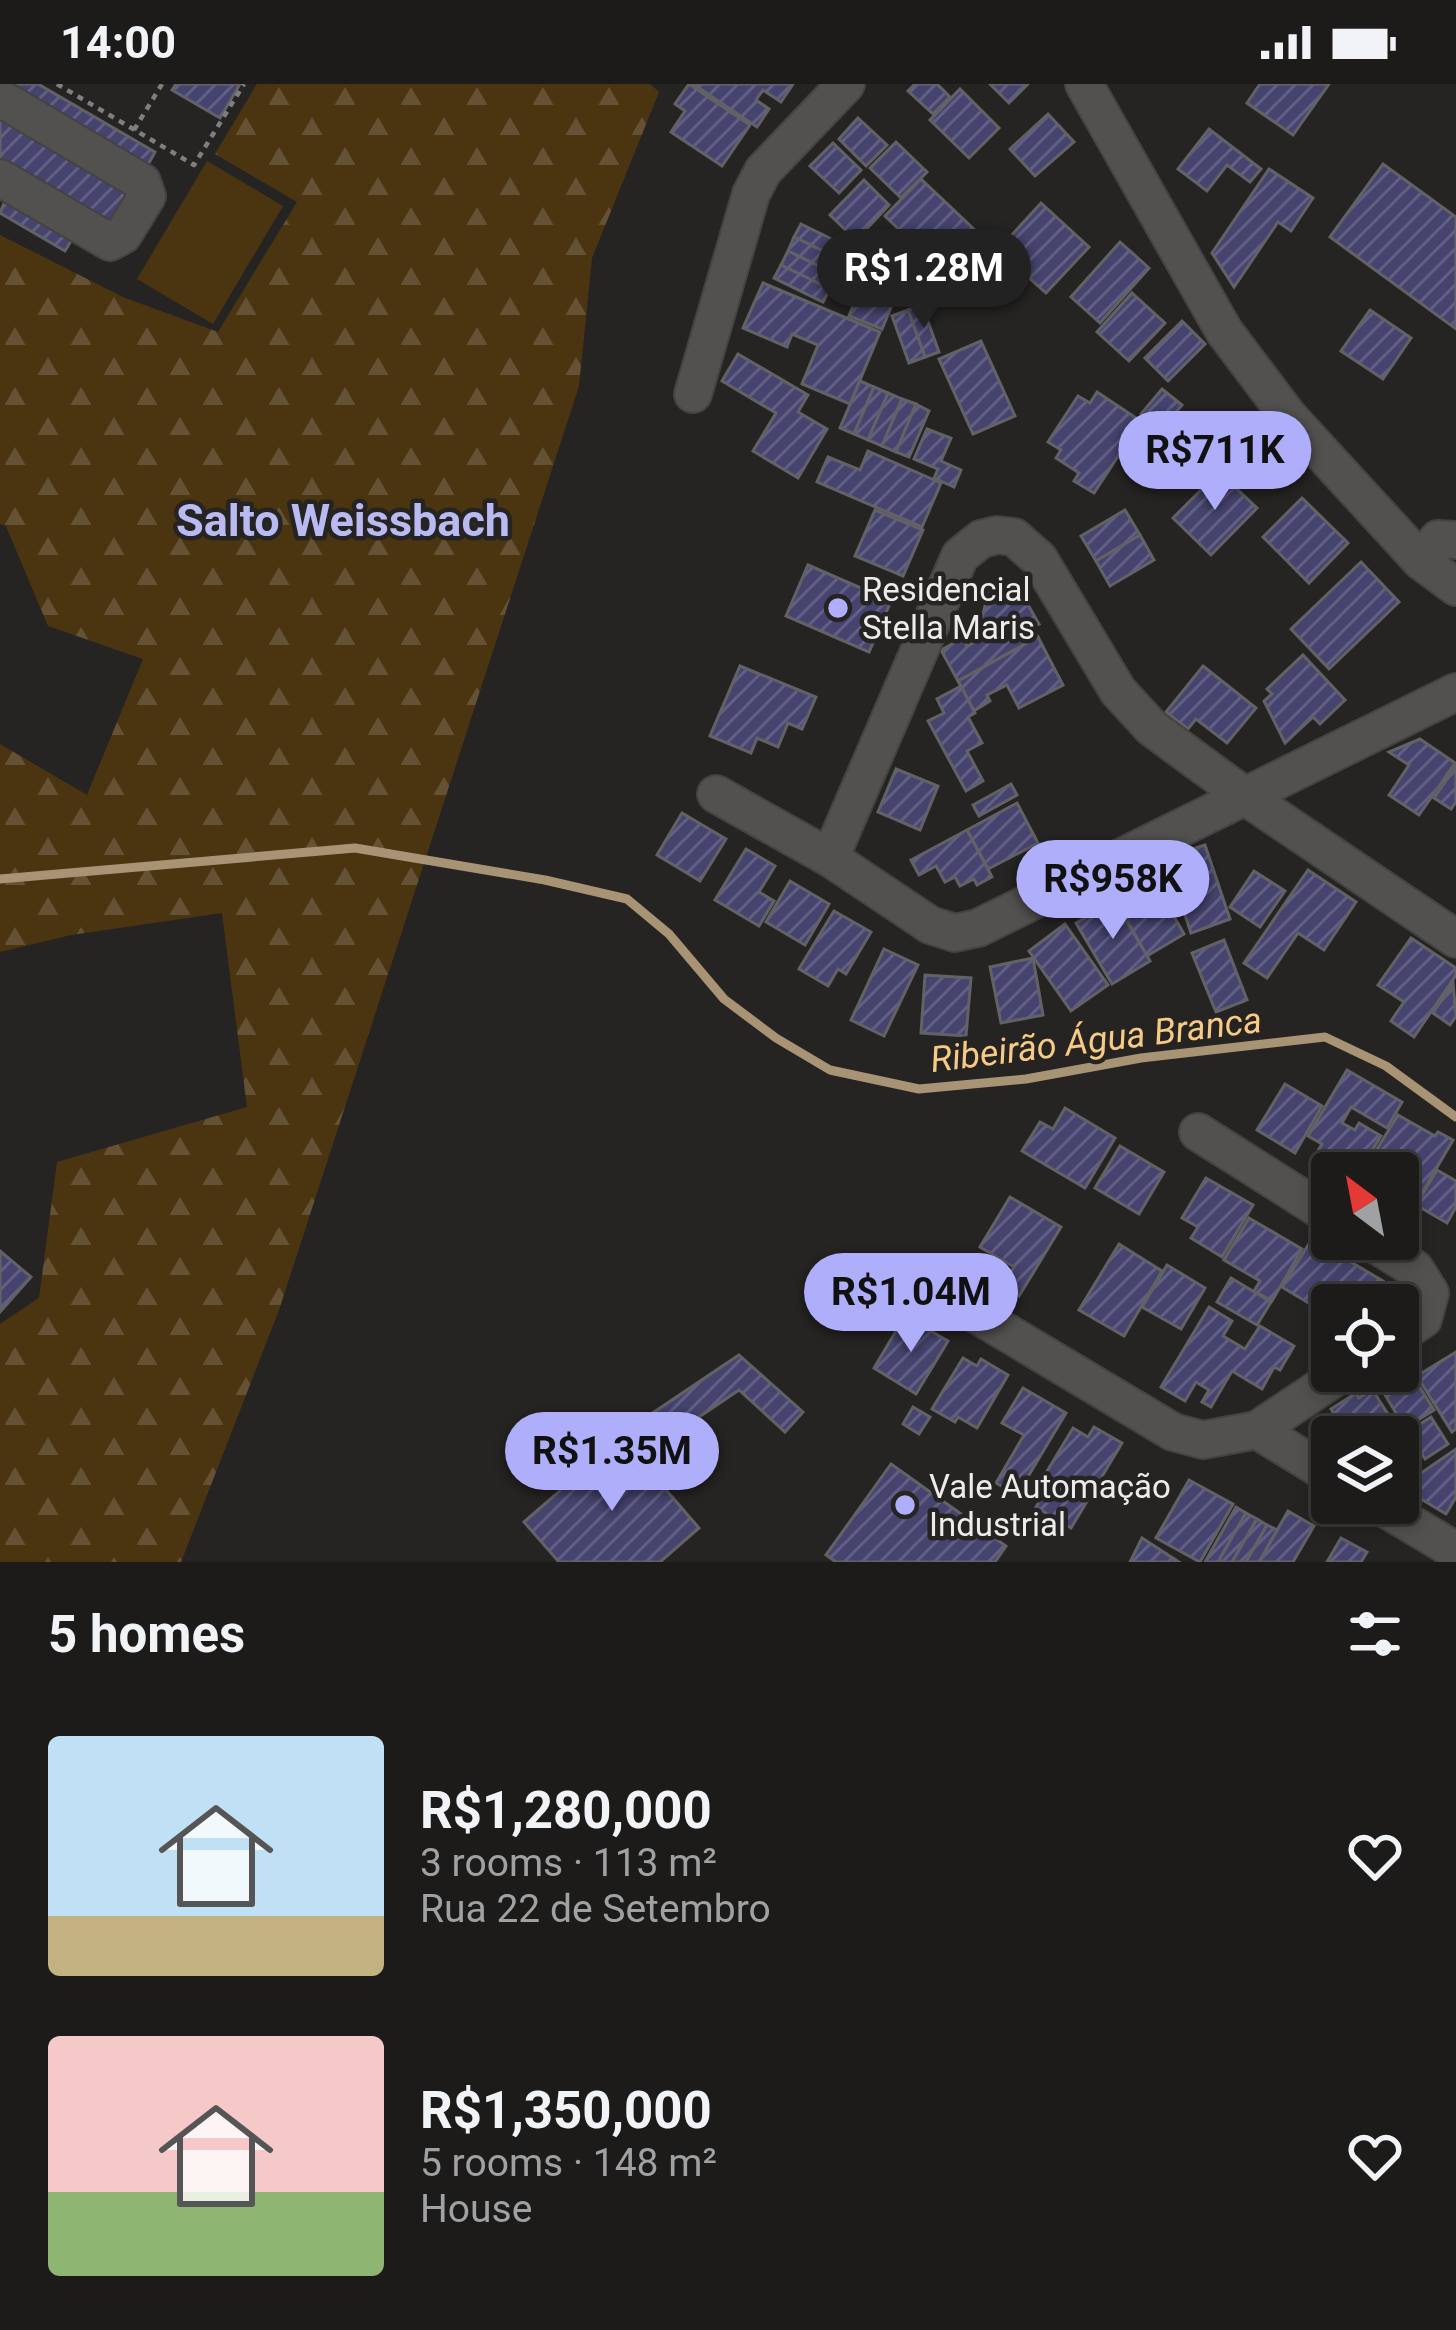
<!DOCTYPE html>
<html lang="en">
<head>
<meta charset="utf-8">
<style>
	body { margin:0; font-family:Roboto,sans-serif; background:#252423; color:#f1f3f6; height:100vh; display:flex; flex-direction:column; font-size:45px; white-space:nowrap }
	* { box-sizing:border-box; margin:0 }
	p { font-size:39px; color:#a0a1a2 }
	.icon { flex:none; width:66px; height:66px; fill:none; stroke:currentColor; stroke-width:2; stroke-linecap:round; stroke-linejoin:round }
	.map { position:relative; height:1478px; overflow:hidden }
	.drawer { display:flex; flex-direction:column; background:#1c1b1a; flex:1 }
	.drawer>* { flex:none }
	.needle { width:78px; rotate:328deg }
	.fabs { position:absolute; left:1311px; top:1068px; display:grid; gap:24px }
	.fabs a { display:grid; place-items:center; width:108px; height:108px; border-radius:12px; background:#1c1b1a; box-shadow:0 6px 18px #0003,0 0 0 3px #3a3939; font-size:60px }
	.price { position:absolute; translate:-50% -102px; padding:0 27px; border-radius:42px; background:#afaefa; color:#111; font-size:39px; line-height:78px; filter:drop-shadow(0 3px 6px #0008) }
	.price::after { content:''; position:absolute; left:50%; top:72px; width:36px; height:27px; margin-left:-18px; background:inherit; clip-path:polygon(0 0,100% 0,50% 100%) }
	.price.current { background:#222; color:#fff }
	ul { padding:0; list-style:none }
	li { display:flex; align-items:center; gap:36px; height:300px; padding:0 48px }
	li span { display:grid; place-items:center; flex:none; width:336px; height:240px; border-radius:12px; color:#555 }
	li>.icon { margin-inline-start:auto }
	span .icon { width:144px; height:144px; fill:#fffc; stroke-width:1 }
	li b { font-size:51px }
	h2 { display:flex; justify-content:space-between; align-items:center; height:144px; padding:0 48px; font-size:51px }
	.status { display:flex; justify-content:space-between; align-items:center; height:84px; padding:0 60px; background:#1c1b1a; direction:ltr }
	.status svg { height:33px; fill:currentColor }
	.map>svg:first-child { display:block }
	.forest { fill:url(#forest-firs) }
	.pitch { fill:#4b3511 }
	.lines { fill:none; stroke-linecap:round; stroke-linejoin:round }
	.stream { stroke:#a89374; stroke-width:9 }
	.building { fill:url(#building-hatch); stroke:#626266; stroke-width:3 }
	.minor-casing { stroke:#444341; stroke-width:40 }
	.path { stroke:#807f7d; stroke-width:4.5; stroke-dasharray:6 6; stroke-linecap:butt }
	.minor { stroke:#53514f; stroke-width:36 }
	.poi-dot { fill:#afaefa; stroke:#262422; stroke-width:4.5 }
	.labels { text-anchor:middle; stroke-width:9; stroke-linejoin:round; paint-order:stroke }
	.poi-label { font-size:33px; fill:#edeceb; stroke:#262422; text-anchor:start }
	.water-label { font-size:36px; font-style:italic; fill:#f7ca85; stroke:#262422 }
	.district-label { font-size:45px; font-weight:bold; fill:#babaf3; stroke:#262422 }
</style>
</head>
<body>
<div class="status"><b>14:00</b><svg viewBox="0 0 49 12"><path d="M0 12V9h3v3zM5 12V6h3v6zM10 12V3h3v9zM15 12V0h3v12zM26 1h20v11H26zM47 4h2v5h-2z"/></svg></div>
<div class="map">
<svg width="1456" height="1478" viewBox="0 0 1456 1478">
	<defs>
		<pattern id="forest-firs" width="22" height="20" patternUnits="userSpaceOnUse" patternTransform="scale(3)"><rect width="22" height="20" fill="#4b3511"/><path d="M5 1l3.5 6h-7zM16 11l3.5 6h-7z" fill="#655234"/></pattern>
		<pattern id="building-hatch" width="6" height="6" patternUnits="userSpaceOnUse" patternTransform="scale(3)"><rect width="6" height="6" fill="#46446f"/><path d="M-1 1l2-2M0 6l6-6M5 7l2-2" fill="none" stroke="#615f84"/></pattern>
	</defs>
	<rect width="100%" height="100%" fill="#262422"/>
	<polygon class="forest" points="257,0 650,0 659,8 592,174 579,302 279,1226 181,1478 0,1478 0,1240 39,1214 57,1078 247,1023 222,829 71,851 0,868 0,660 87,711 143,575 48,542 6,442 0,440 0,151 125,214 218,248 297,118 215,70"/>
	<polygon class="pitch" points="207,77 283,122 213,240 137,195"/>
	<g class="lines">
		<polyline class="stream" points="0,795 355,764 545,796 627,815 669,850 724,915 776,954 830,986 919,1005 1026,995 1141,974 1325,953 1386,982 1456,1033"/>
	</g>
	<g class="building">
		<polygon points="0,0 38,0 155,68 144,88"/>
		<polygon points="176,0 240,0 220,34 172,6"/>
		<polygon points="689,0 750,41 722,82 671,48 685,27 675,20"/>
		<polygon points="693,0 793,0 781,18 763,6 756,16 769,25 757,43"/>
		<polygon points="915,0 937,0 950,13 933,30 908,7"/>
		<polygon points="990,0 1028,0 1009,19"/>
		<polygon points="1260,0 1329,0 1293,51 1247,19"/>
		<polygon points="960,5 999,44 969,74 930,36"/>
		<polygon points="0,24 133,101 110,142 0,78"/>
		<polygon points="1048,30 1074,58 1035,92 1010,65"/>
		<polygon points="858,34 887,61 866,82 839,55"/>
		<polygon points="1209,45 1261,85 1250,98 1227,81 1207,107 1178,85"/>
		<polygon points="896,58 927,88 901,114 870,84"/>
		<polygon points="833,59 861,86 839,109 810,82"/>
		<polygon points="1383,80 1456,133 1456,245 1330,153"/>
		<polygon points="1269,85 1313,114 1291,147 1278,138 1234,203 1212,169"/>
		<polygon points="921,95 977,148 941,186 885,132"/>
		<polygon points="864,96 889,121 856,156 830,131"/>
		<polygon points="9,107 77,147 65,167 0,129"/>
		<polygon points="1041,119 1089,163 1046,209 998,166"/>
		<polygon points="801,140 850,164 844,177 794,153"/>
		<polygon points="794,153 844,177 837,191 788,167"/>
		<polygon points="1120,158 1149,184 1100,239 1071,213"/>
		<polygon points="788,167 837,191 830,205 781,181"/>
		<polygon points="781,181 830,205 823,218 774,194"/>
		<polygon points="865,191 899,204 882,245 849,232"/>
		<polygon points="763,199 880,248 850,320 802,300 818,261 792,250 787,263 743,244"/>
		<polygon points="1132,209 1165,239 1129,277 1097,248"/>
		<polygon points="922,221 939,268 925,273 908,226"/>
		<polygon points="908,226 925,273 909,279 892,232"/>
		<polygon points="1370,226 1411,254 1383,295 1341,267"/>
		<polygon points="1182,237 1205,260 1168,297 1145,274"/>
		<polygon points="981,257 1015,332 973,350 939,275"/>
		<polygon points="738,270 808,311 798,328 827,345 798,394 753,367 776,329 722,297"/>
		<polygon points="860,297 874,303 854,350 840,344"/>
		<polygon points="874,303 888,309 868,356 854,350"/>
		<polygon points="1162,305 1182,321 1161,347 1141,330"/>
		<polygon points="1097,308 1151,344 1140,361 1130,354 1094,409 1074,397 1079,389 1056,374 1061,366 1048,358 1078,312 1090,319"/>
		<polygon points="888,309 902,315 882,362 868,356"/>
		<polygon points="902,315 916,320 896,368 882,362"/>
		<polygon points="916,320 929,327 909,373 896,368"/>
		<polygon points="927,345 951,354 941,377 961,386 954,403 934,394 938,385 914,375"/>
		<polygon points="868,367 941,399 922,443 817,398 828,373 860,386"/>
		<polygon points="1219,388 1257,424 1211,471 1173,434"/>
		<polygon points="1302,414 1348,459 1309,499 1263,453"/>
		<polygon points="875,426 923,446 903,492 855,472"/>
		<polygon points="1125,426 1140,451 1096,477 1081,452"/>
		<polygon points="1140,451 1154,476 1110,502 1096,477"/>
		<polygon points="1361,478 1399,518 1329,585 1291,545"/>
		<polygon points="808,481 891,517 869,568 786,532"/>
		<polygon points="989,506 1023,512 1039,540 1032,543 1038,553 958,597 941,566 963,554 967,562 977,557 972,546 980,542"/>
		<polygon points="1038,553 1063,601 1019,624 1007,601 987,611 990,617 974,627 958,597"/>
		<polygon points="1303,571 1345,616 1320,640 1313,633 1285,659 1264,617 1272,610 1267,605"/>
		<polygon points="740,582 816,613 802,645 788,639 778,663 757,654 751,669 710,652"/>
		<polygon points="1203,582 1256,624 1227,659 1196,635 1188,645 1166,628"/>
		<polygon points="961,602 975,629 968,633 982,659 967,667 983,697 966,707 928,637 944,629 937,615"/>
		<polygon points="1420,655 1455,679 1419,731 1389,711 1409,681 1389,668"/>
		<polygon points="1456,682 1456,718 1451,725 1434,714"/>
		<polygon points="896,685 938,702 920,746 878,728"/>
		<polygon points="1011,700 1017,711 979,732 973,721"/>
		<polygon points="1017,719 1038,759 988,785 967,746"/>
		<polygon points="682,729 726,755 700,797 657,771"/>
		<polygon points="967,746 992,793 977,801 974,795 960,802 955,793 945,798 936,782 919,791 911,776"/>
		<polygon points="1205,761 1230,835 1191,849 1166,774"/>
		<polygon points="746,765 775,782 759,808 774,817 759,842 715,816"/>
		<polygon points="1308,786 1356,818 1324,866 1298,849 1267,894 1244,879"/>
		<polygon points="1254,787 1285,807 1260,843 1230,823"/>
		<polygon points="1151,792 1184,850 1147,872 1114,813"/>
		<polygon points="790,797 829,820 805,861 766,838"/>
		<polygon points="1115,817 1150,877 1112,900 1076,839"/>
		<polygon points="834,827 871,848 846,890 838,885 828,902 799,885"/>
		<polygon points="1065,840 1108,901 1071,927 1029,867"/>
		<polygon points="1411,854 1456,884 1456,891 1414,953 1391,937 1404,918 1378,901"/>
		<polygon points="1224,856 1247,916 1216,928 1192,869"/>
		<polygon points="884,865 918,881 884,952 851,936"/>
		<polygon points="1033,874 1043,931 1001,939 990,883"/>
		<polygon points="925,891 971,894 966,952 921,949"/>
		<polygon points="1453,899 1456,932 1450,941 1433,929"/>
		<polygon points="1347,986 1402,1018 1387,1044 1351,1023 1342,1039 1355,1046 1359,1039 1381,1052 1358,1089 1336,1089 1313,1075 1322,1060 1308,1052"/>
		<polygon points="1285,1000 1322,1022 1295,1069 1257,1046"/>
		<polygon points="1065,1024 1115,1054 1085,1104 1022,1067 1040,1038 1053,1045"/>
		<polygon points="1398,1031 1435,1052 1438,1048 1453,1056 1423,1107 1398,1093 1398,1089 1392,1089 1399,1077 1392,1073 1383,1089 1364,1086"/>
		<polygon points="1120,1062 1164,1088 1139,1130 1095,1104"/>
		<polygon points="1437,1086 1456,1097 1456,1123 1447,1139 1416,1121"/>
		<polygon points="1206,1094 1253,1121 1222,1173 1191,1154 1198,1143 1182,1134"/>
		<polygon points="1010,1113 1061,1143 1019,1212 1002,1202 1014,1183 980,1163"/>
		<polygon points="1249,1134 1302,1165 1272,1217 1254,1207 1260,1197 1224,1176"/>
		<polygon points="1312,1155 1383,1197 1370,1219 1362,1214 1359,1221 1332,1223 1322,1217 1317,1224 1282,1203"/>
		<polygon points="1119,1160 1162,1187 1124,1252 1079,1226"/>
		<polygon points="0,1167 31,1193 0,1228"/>
		<polygon points="1167,1181 1205,1204 1181,1245 1142,1223"/>
		<polygon points="1231,1194 1271,1218 1257,1241 1217,1218"/>
		<polygon points="1209,1223 1232,1237 1223,1252 1245,1265 1260,1242 1294,1262 1280,1286 1274,1283 1262,1305 1232,1287 1211,1323 1202,1318 1209,1306 1196,1298 1185,1317 1161,1303"/>
		<polygon points="905,1232 948,1257 916,1310 874,1284"/>
		<polygon points="1456,1268 1456,1345 1452,1348 1417,1292"/>
		<polygon points="739,1271 803,1328 785,1348 739,1306 643,1371 626,1347"/>
		<polygon points="963,1274 977,1282 981,1275 1008,1291 977,1344 958,1333 955,1338 932,1325"/>
		<polygon points="1407,1283 1434,1326 1405,1344 1379,1301"/>
		<polygon points="1023,1304 1066,1329 1017,1411 996,1399 1024,1351 1002,1339"/>
		<polygon points="1372,1305 1398,1346 1386,1353 1363,1353 1359,1346 1348,1353 1331,1325 1356,1309 1359,1314"/>
		<polygon points="913,1323 930,1333 919,1350 903,1340"/>
		<polygon points="1431,1333 1448,1360 1425,1375 1418,1364 1398,1376 1398,1354"/>
		<polygon points="1094,1343 1122,1359 1071,1444 1036,1423 1051,1399 1043,1394 1073,1344 1088,1353"/>
		<polygon points="621,1354 699,1444 660,1478 559,1478 524,1438"/>
		<polygon points="1456,1365 1456,1413 1446,1430 1401,1403"/>
		<polygon points="891,1380 1006,1462 995,1478 836,1478 826,1471"/>
		<polygon points="1189,1396 1233,1420 1200,1478 1156,1454"/>
		<polygon points="1236,1423 1246,1429 1218,1478 1205,1478"/>
		<polygon points="1288,1427 1314,1442 1293,1478 1259,1478"/>
		<polygon points="1246,1429 1257,1435 1232,1478 1218,1478"/>
		<polygon points="1257,1435 1267,1441 1246,1478 1232,1478"/>
		<polygon points="1267,1441 1277,1446 1259,1478 1246,1478"/>
		<polygon points="1142,1454 1179,1478 1130,1478"/>
		<polygon points="1341,1454 1367,1468 1361,1478 1327,1478"/>
	</g>
	<g class="lines">
		<defs>
			<g id="minor">
				<polyline points="1084,0 1224,247 1288,332 1421,477 1456,503"/>
				<polyline points="0,14 142,98 147,112 123,151 110,158 0,94"/>
				<polyline points="693,310 751,110 763,87 846,0"/>
				<polyline points="1421,477 1438,455 1456,456"/>
				<polyline points="716,710 830,774 930,841 955,849 978,844 1456,608"/>
				<polyline points="830,774 960,472 981,455 997,451 1014,453 1039,475 1118,607 1152,644 1246,713 1456,855"/>
				<polyline points="1198,1048 1332,1133"/>
				<polyline points="1367,1155 1415,1185 1430,1209 1423,1235 1398,1252"/>
				<polyline points="949,1214 1173,1348 1203,1356 1257,1346 1332,1392"/>
				<polyline points="1257,1346 1345,1287"/>
				<polyline points="1376,1419 1456,1467"/>
			</g>
		</defs>
		<use href="#minor" class="minor-casing"/>
		<g class="path">
			<polyline points="57,0 194,81 244,0"/>
			<polyline points="134,46 162,0"/>
		</g>
		<use href="#minor" class="minor"/>
	</g>
	<g class="poi-dot">
		<circle cx="838" cy="524" r="12"/>
		<circle cx="905" cy="1421" r="12"/>
	</g>
	<g class="labels">
		<g class="poi-label">
			<text x="862" y="517">Residencial<tspan x="862" dy="38">Stella Maris</tspan></text>
			<text x="929" y="1414">Vale Automação<tspan x="929" dy="38">Industrial</tspan></text>
		</g>
		<g class="water-label">
			<text transform="translate(1096 955) rotate(-7)" y="13">Ribeirão Água Branca</text>
		</g>
		<g class="district-label">
			<text x="343" y="452">Salto Weissbach</text>
		</g>
	</g>
</svg>
<div class="fabs">
<a><svg class="needle" viewBox="-14 -14 28 28"><path d="M0-13l5 13h-10z" fill="#e53935"/><path d="M0 13l5-13h-10z" fill="#a0a1a2"/></svg></a>
<a><svg class="icon" aria-label="locate" viewBox="0 0 24 24"><circle cx="12" cy="12" r="6"/><path d="M12 2v4M12 18v4M2 12h4M18 12h4"/></svg></a>
<a><svg class="icon" aria-label="layers" viewBox="0 0 24 24"><path d="M12 4l9 5-9 5-9-5zM3 14l9 5 9-5"/></svg></a>
</div>
<b class="price current" style="left:924px;top:247px">R$1.28M</b>
<b class="price" style="left:1215px;top:429px">R$711K</b>
<b class="price" style="left:1113px;top:858px">R$958K</b>
<b class="price" style="left:911px;top:1271px">R$1.04M</b>
<b class="price" style="left:612px;top:1430px">R$1.35M</b>
</div>
<section class="drawer">
<h2>5 homes<svg class="icon" aria-label="filters" viewBox="0 0 24 24"><path d="M4 7h16M4 17h16"/><circle cx="9" cy="7" r="2"/><circle cx="15" cy="17" r="2"/></svg></h2>
<ul>
<li><span style="background:linear-gradient(#bfe0f5 75%,#c2b280 0)"><svg class="icon" aria-label="home" viewBox="0 0 24 24"><path d="M3 11l9-7 9 7M6 9v11h12V9"/></svg></span><div><b>R$1,280,000</b><p>3 rooms · 113 m²</p><p>Rua 22 de Setembro</p></div><svg class="icon" aria-label="heart" viewBox="0 0 24 24"><path d="M12 20l-8-8c-3-5 5-10 8-4 3-6 11-1 8 4z"/></svg></li>
<li><span style="background:linear-gradient(#f6c9c9 65%,#8fb573 0)"><svg class="icon" aria-label="home" viewBox="0 0 24 24"><path d="M3 11l9-7 9 7M6 9v11h12V9"/></svg></span><div><b>R$1,350,000</b><p>5 rooms · 148 m²</p><p>House</p></div><svg class="icon" aria-label="heart" viewBox="0 0 24 24"><path d="M12 20l-8-8c-3-5 5-10 8-4 3-6 11-1 8 4z"/></svg></li>
</ul>
</section>
</body>
</html>
